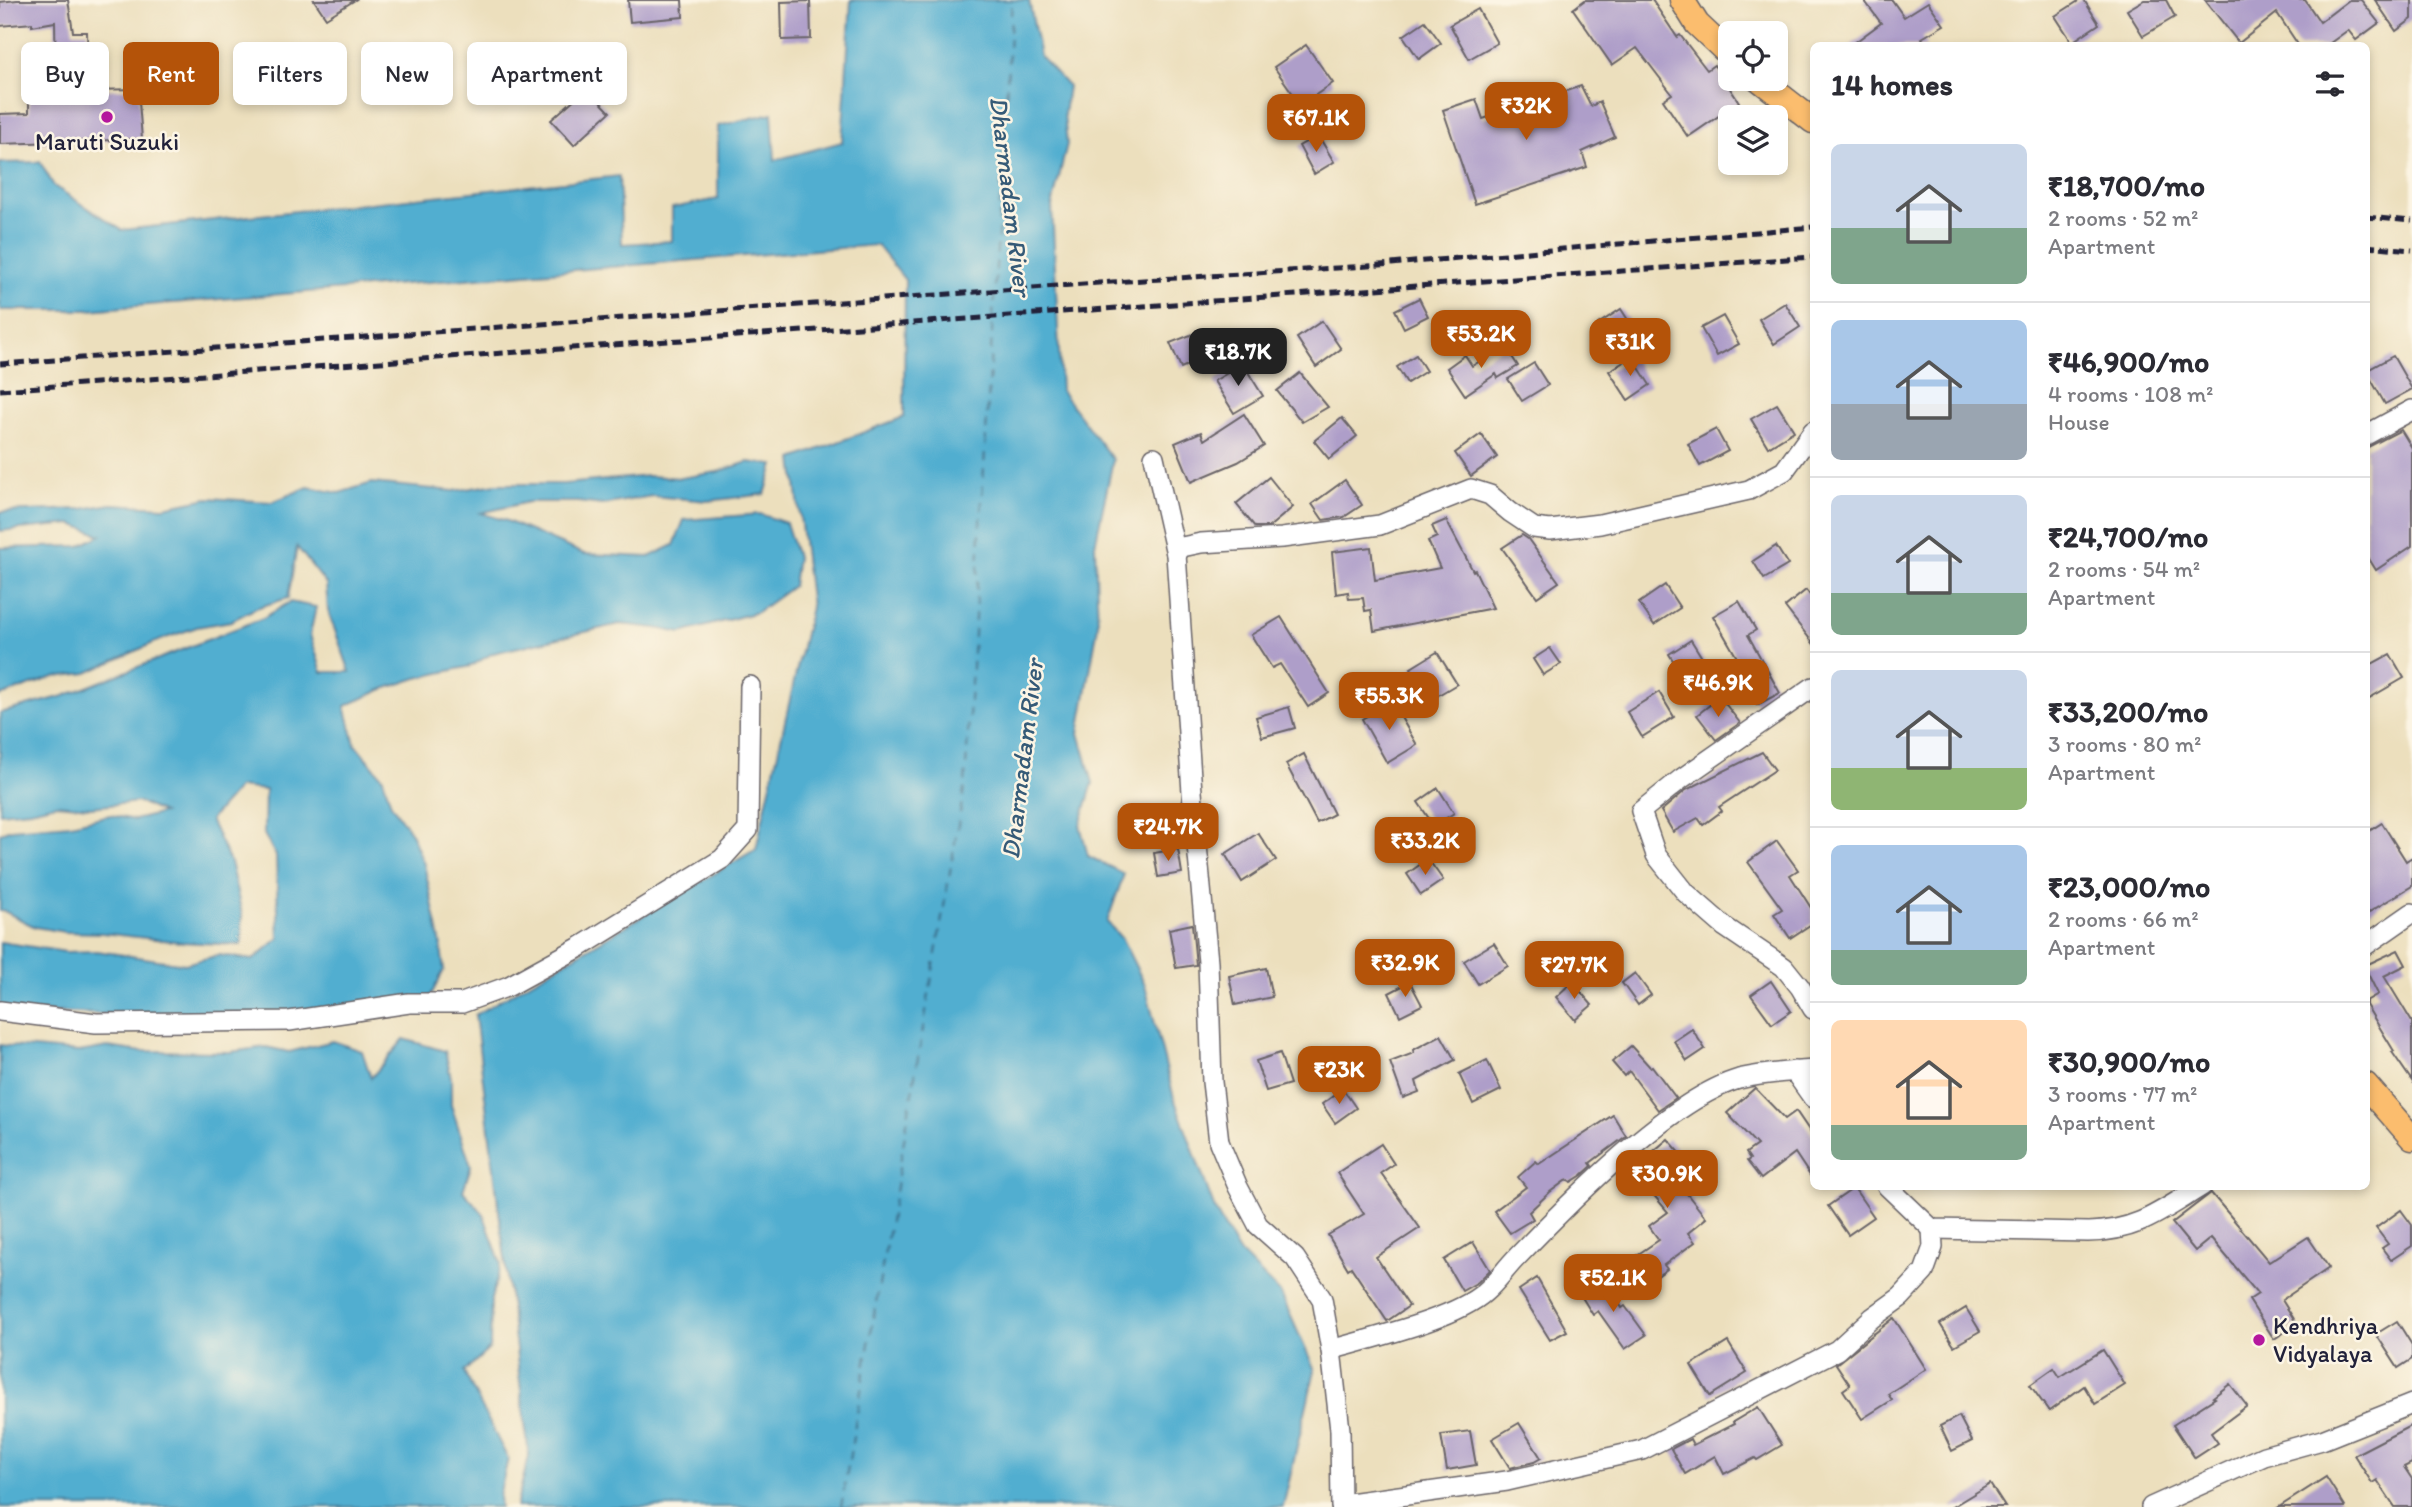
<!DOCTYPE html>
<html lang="en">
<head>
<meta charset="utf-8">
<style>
	body { margin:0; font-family:Itim,sans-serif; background:#f2f2f3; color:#2b2b33; height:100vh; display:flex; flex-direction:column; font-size:26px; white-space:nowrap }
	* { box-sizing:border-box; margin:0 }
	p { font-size:23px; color:#7c7c81 }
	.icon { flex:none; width:38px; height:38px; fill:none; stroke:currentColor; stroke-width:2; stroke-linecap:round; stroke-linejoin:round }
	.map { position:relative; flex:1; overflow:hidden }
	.panel { position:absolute; left:1810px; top:42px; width:560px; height:1148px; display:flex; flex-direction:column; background:#fff; border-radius:10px; box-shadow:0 4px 10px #0003 }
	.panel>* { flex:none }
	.guide { position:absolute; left:21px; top:42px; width:665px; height:63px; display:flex; gap:14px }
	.buttons { position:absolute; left:1718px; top:21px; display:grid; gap:14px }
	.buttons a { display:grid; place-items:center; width:70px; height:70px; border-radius:10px; background:#fff; box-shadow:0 4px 10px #0003; font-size:35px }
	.price { position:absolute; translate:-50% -60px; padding:0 16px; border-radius:14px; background:#b45309; color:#fff; font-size:23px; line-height:46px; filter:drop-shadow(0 2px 4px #0008) }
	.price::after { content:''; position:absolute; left:50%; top:42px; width:21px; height:16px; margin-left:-10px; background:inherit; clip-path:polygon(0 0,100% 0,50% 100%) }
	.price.current { background:#222; color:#fff }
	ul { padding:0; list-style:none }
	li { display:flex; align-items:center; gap:21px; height:175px; padding:0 21px }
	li+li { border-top:2px solid #e1e1e2 }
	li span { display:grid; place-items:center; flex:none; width:196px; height:140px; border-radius:10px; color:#555 }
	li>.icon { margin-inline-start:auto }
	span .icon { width:84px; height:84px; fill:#fffc; stroke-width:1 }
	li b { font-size:30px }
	h2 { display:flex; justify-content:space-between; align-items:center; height:84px; padding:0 21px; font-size:30px }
	.chip { padding:0 24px; border-radius:10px; background:#fff; box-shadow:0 4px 10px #0003; font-size:24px; line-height:63px }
	.chip.current { background:#b45309; color:#fff }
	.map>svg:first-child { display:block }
	.water { fill:#51aed0; stroke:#3a6886; stroke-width:2 }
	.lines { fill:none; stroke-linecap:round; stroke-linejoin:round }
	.ferry { stroke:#355a77; stroke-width:2; stroke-dasharray:9 7; stroke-linecap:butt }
	.building { fill:#ae9ec9 }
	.minor-casing { stroke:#696468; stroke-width:22 }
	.major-casing { stroke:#696468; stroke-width:27 }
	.minor { stroke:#fff; stroke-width:19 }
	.major { stroke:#fbbd6e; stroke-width:24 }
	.rail { stroke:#22223b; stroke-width:5; stroke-dasharray:10 5; stroke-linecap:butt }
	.poi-dot { fill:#b5179e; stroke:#fcf5e5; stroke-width:2.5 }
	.labels { text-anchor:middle; stroke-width:5; stroke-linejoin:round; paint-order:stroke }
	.poi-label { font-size:24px; fill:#22223b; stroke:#fcf5e5 }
	.water-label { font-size:26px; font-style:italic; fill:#355a77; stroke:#fcf5e5 }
</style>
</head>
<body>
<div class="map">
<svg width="2412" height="1507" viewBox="0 0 2412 1507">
	<rect width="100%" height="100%" fill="#fcf5e5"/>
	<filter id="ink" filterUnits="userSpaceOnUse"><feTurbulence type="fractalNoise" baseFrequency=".0143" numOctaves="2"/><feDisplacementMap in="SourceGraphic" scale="14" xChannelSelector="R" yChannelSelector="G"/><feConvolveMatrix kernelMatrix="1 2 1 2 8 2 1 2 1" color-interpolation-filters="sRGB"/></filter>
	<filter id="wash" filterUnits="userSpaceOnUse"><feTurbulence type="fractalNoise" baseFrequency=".00686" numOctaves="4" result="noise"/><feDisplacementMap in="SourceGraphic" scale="28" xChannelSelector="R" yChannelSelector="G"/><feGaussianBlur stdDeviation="1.57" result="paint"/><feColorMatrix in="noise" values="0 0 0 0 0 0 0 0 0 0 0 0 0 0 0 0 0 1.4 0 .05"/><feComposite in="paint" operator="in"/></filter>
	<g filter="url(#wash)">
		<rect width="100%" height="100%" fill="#ecdfbd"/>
		<g class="water">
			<polygon points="851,0 1029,0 1040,56 1068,86 1064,114 1067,144 1052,206 1061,391 1113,460 1095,545 1098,626 1079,733 1093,783 1080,825 1088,856 1124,874 1107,922 1122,939 1145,985 1174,1098 1216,1212 1238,1251 1281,1294 1315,1370 1283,1507 516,1507 529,1456 475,1015 756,849 811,607 793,459 904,417 905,280 877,245 88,310 0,310 0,163 40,162 54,186 122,230 619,176 622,244 672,241 672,208 718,199 718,126 772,113 775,160 842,142"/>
			<polygon points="748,462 774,465 765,494 708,501 652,496 602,505 578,502 528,502 481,513 507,521 584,554 649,557 674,545 684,520 760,514 786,523 797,557 793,586 757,612 681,633 656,628 620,624 493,653 471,666 417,678 381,690 345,706 355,744 383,778 391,804 411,833 424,864 440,940 444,970 430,997 274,1021 0,1010 0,942 66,952 97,951 185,964 219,955 253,960 279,938 276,856 264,834 265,790 239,787 210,820 230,862 242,914 242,945 181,942 102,933 65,932 35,927 4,911 0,911 0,833 11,829 71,824 110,815 134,820 163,813 139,802 90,807 56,804 30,810 0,813 0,713 64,696 263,618 290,602 316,607 310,635 322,672 350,672 328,611 326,584 297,547 288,598 256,608 231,621 197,627 160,640 87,673 54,677 0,696 0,548 80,546 101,535 72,524 0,531 0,512 82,509 112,504 164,507 208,498 272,502 308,487 339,493 372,483 454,491 496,484 564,484 648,476 681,478 717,472"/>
			<polygon points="404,1039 445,1051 451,1078 451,1105 471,1166 463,1191 483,1213 501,1264 491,1299 490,1348 464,1372 508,1459 499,1496 500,1507 0,1507 0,1045 79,1052 108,1047 135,1051 230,1052 266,1047 289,1052 333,1041 362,1051 371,1078"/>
		</g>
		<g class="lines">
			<polyline class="ferry" points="841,1507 965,784 1012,0"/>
		</g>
		<g id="blocks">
			<g class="building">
				<polygon points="17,0 68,0 73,32 87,32 88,71 91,71 92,90 138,89 142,139 0,144 0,114 29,113 29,75 56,76 55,22 32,26 32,23 0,26 0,2"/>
				<polygon points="314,0 355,0 326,18"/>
				<polygon points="628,0 682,0 683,17 630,22"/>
				<polygon points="1585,0 1652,0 1677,37 1680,35 1707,70 1714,65 1739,102 1688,137 1663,100 1672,94 1637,48 1612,65 1573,9"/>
				<polygon points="1864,0 1892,0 1904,17 1928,2 1944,25 1922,38 1927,46 1850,46 1881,23"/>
				<polygon points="2080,0 2084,0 2099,24 2072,42 2055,16"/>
				<polygon points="2144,0 2166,0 2175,17 2143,36 2127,10"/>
				<polygon points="2205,0 2305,0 2320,22 2349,0 2361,0 2379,23 2356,40 2348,30 2326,46 2299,46 2277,13 2239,43"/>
				<polygon points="2375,0 2412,0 2412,19 2396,31"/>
				<polygon points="810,1 811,39 782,40 781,2"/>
				<polygon points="1478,9 1497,43 1469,59 1450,25"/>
				<polygon points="1425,21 1441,43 1419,59 1403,36"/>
				<polygon points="1306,45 1333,83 1301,105 1274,67"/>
				<polygon points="1581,86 1591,106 1600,102 1615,137 1582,152 1587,167 1475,204 1443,110 1476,99 1483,119"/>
				<polygon points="587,88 610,112 574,145 551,120"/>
				<polygon points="1318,135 1334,162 1314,174 1299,146"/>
				<polygon points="1419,298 1428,316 1404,328 1395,310"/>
				<polygon points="1785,303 1800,327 1774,344 1759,319"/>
				<polygon points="1621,309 1637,334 1613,349 1598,324"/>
				<polygon points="1723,316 1739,344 1717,356 1701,328"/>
				<polygon points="1322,321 1341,349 1316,367 1297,338"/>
				<polygon points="1193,334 1203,358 1181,368 1170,343"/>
				<polygon points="1505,346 1518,366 1498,378 1496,374 1465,395 1447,368 1465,355 1472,366"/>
				<polygon points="1416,355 1426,371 1407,383 1397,367"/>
				<polygon points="2393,356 2412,389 2385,404 2366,371"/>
				<polygon points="1632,357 1650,385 1628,400 1609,371"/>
				<polygon points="1534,363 1548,385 1522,401 1508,379"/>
				<polygon points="1243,364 1263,396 1234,413 1214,381"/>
				<polygon points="1300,373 1328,407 1302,422 1277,391"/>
				<polygon points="1777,404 1794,431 1768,447 1751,419"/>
				<polygon points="1244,414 1264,446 1238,462 1191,482 1175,443 1201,432 1204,440"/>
				<polygon points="1342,418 1357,436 1329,459 1314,441"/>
				<polygon points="1716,429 1728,451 1700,466 1688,444"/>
				<polygon points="2401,430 2412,448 2412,546 2376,570 2366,554 2366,448"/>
				<polygon points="1481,434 1497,457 1471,476 1455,453"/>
				<polygon points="1269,477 1293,507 1269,527 1255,527 1236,504"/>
				<polygon points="1345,480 1362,505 1344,517 1323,520 1312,504"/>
				<polygon points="1446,520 1473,571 1475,570 1493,608 1374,631 1371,610 1365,611 1363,598 1349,599 1348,592 1336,594 1332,552 1371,547 1375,580 1440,568 1428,541 1437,537 1432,526"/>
				<polygon points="1522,535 1528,539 1559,582 1537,597 1502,548"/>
				<polygon points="1776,546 1788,565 1764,579 1753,561"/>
				<polygon points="1665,585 1680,608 1654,625 1639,603"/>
				<polygon points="1806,590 1813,599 1813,643 1785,607"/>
				<polygon points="1739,601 1756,630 1748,635 1780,693 1757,705 1738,671 1743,668 1713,616"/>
				<polygon points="1281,617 1329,693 1308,707 1280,664 1272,668 1251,635"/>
				<polygon points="1691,640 1706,664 1684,678 1669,654"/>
				<polygon points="1550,648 1561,664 1543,675 1533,659"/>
				<polygon points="1437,652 1457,684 1430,700 1411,668"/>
				<polygon points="2390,654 2404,678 2366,700 2366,667"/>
				<polygon points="1659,692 1674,717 1642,737 1627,712"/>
				<polygon points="1720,697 1740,723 1716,740 1697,715"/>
				<polygon points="1392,702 1417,745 1387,763 1362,719"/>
				<polygon points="1289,707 1295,728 1262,737 1256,717"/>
				<polygon points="1762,752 1775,770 1719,807 1722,811 1703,825 1698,818 1673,832 1661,811 1686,790"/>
				<polygon points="1304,754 1334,814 1317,823 1286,764"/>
				<polygon points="1438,788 1454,813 1434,826 1418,802"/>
				<polygon points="2382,823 2406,861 2412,857 2412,886 2366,914 2366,833"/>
				<polygon points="1258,833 1276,860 1242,882 1225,854"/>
				<polygon points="1777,841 1798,870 1790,875 1813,911 1813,923 1790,938 1774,914 1782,909 1748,862"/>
				<polygon points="1178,849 1182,873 1158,877 1154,853"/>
				<polygon points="1428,859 1443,880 1421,895 1407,874"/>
				<polygon points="1192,924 1196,965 1176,968 1169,929"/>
				<polygon points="1494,943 1508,966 1478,984 1464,961"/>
				<polygon points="2398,950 2406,965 2384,976 2412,1022 2412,1081 2392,1052 2394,1051 2366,1005 2366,1001 2378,994 2366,970 2366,965"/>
				<polygon points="1266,968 1272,997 1235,1005 1229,976"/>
				<polygon points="1635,973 1651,995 1638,1005 1622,983"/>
				<polygon points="1771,981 1791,1011 1772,1024 1751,995"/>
				<polygon points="1410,982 1422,1005 1400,1016 1389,993"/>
				<polygon points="1572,982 1592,1005 1575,1020 1556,997"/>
				<polygon points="1692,1029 1705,1049 1687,1061 1674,1041"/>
				<polygon points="1441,1035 1455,1060 1416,1081 1419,1092 1403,1098 1390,1062 1414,1053 1413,1050"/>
				<polygon points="1631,1046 1650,1067 1652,1066 1676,1098 1658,1110 1629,1071 1624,1076 1612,1062"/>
				<polygon points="1280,1053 1290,1084 1266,1091 1256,1061"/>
				<polygon points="1487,1060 1501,1090 1473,1104 1459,1074"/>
				<polygon points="1755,1088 1785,1119 1796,1111 1813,1136 1813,1180 1795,1153 1761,1179 1747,1161 1750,1159 1746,1153 1757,1145 1727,1113"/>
				<polygon points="1343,1089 1356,1108 1335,1123 1322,1104"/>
				<polygon points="1613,1115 1626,1136 1590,1163 1592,1166 1582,1175 1571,1182 1569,1180 1565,1181 1550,1192 1529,1212 1533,1219 1510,1233 1494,1211 1526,1187 1518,1177 1536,1161 1539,1164"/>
				<polygon points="1668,1139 1696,1171 1680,1185 1706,1218 1688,1233 1695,1242 1664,1265 1667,1269 1645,1285 1628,1261 1659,1240 1649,1226 1668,1212 1635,1173 1635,1167"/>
				<polygon points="1381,1144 1394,1164 1381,1173 1420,1228 1376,1257 1409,1306 1387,1321 1351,1267 1348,1269 1328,1235 1364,1214 1337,1173"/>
				<polygon points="1854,1188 1874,1217 1848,1235 1828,1206"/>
				<polygon points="2211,1193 2269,1262 2308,1237 2329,1268 2282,1300 2297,1324 2274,1339 2249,1300 2258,1294 2211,1238 2195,1251 2172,1223"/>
				<polygon points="2401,1210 2412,1225 2412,1246 2391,1260 2382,1248 2388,1244 2376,1228"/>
				<polygon points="1473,1242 1490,1270 1478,1282 1462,1291 1444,1260"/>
				<polygon points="1537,1278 1567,1331 1550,1340 1519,1290"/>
				<polygon points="1604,1279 1622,1308 1625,1306 1646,1335 1625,1349 1598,1311 1593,1315 1580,1294"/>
				<polygon points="1966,1308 1980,1331 1954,1346 1940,1324"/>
				<polygon points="1894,1318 1926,1369 1888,1394 1892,1400 1862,1419 1843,1390 1850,1385 1836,1364"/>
				<polygon points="2397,1321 2412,1345 2412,1359 2398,1368 2376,1334"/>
				<polygon points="1728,1342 1747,1373 1710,1396 1691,1365"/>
				<polygon points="2103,1350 2125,1385 2095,1404 2084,1386 2049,1411 2030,1385 2054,1368 2060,1377"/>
				<polygon points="2230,1384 2247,1406 2211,1433 2218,1443 2195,1458 2173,1425 2215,1398 2213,1397"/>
				<polygon points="1758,1407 1782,1445 1757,1460 1755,1458 1724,1474 1715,1456 1685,1474 1671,1449 1690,1439 1693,1445 1734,1424 1733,1422"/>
				<polygon points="1959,1416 1972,1441 1952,1451 1940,1426"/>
				<polygon points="1519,1423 1541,1458 1534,1462 1510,1468 1492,1439"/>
				<polygon points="2412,1425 2412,1463 2404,1467 2412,1479 2412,1507 2395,1507 2377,1480 2372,1483 2354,1455"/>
				<polygon points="1470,1431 1476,1465 1447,1470 1441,1435"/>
				<polygon points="2326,1477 2345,1507 2279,1507"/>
				<polygon points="1990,1484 2005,1507 1952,1507"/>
			</g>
		</g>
	</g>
	<g filter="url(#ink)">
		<use href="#blocks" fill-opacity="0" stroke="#696468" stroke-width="2"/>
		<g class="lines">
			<defs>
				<g id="minor">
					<polyline points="2366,435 2412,410"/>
					<polyline points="1154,457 1176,554 1192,792 1208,962 1212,1082 1219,1142 1238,1187 1258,1225 1295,1258 1322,1299 1331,1350"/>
					<polyline points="1176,554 1182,547 1201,543 1282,538 1380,525 1471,489 1490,495 1510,512 1534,528 1550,530 1600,524 1749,490 1784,471 1813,431"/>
					<polyline points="1813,687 1681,779 1641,811 1656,855 1686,893 1725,927 1784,967 1800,987 1813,1009"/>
					<polyline points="2366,945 2412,913"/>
					<polyline points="0,1011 96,1023 289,1021 409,1003 462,1003 509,986 580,947 722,859 748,830 750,686"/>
					<polyline points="1794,1071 1813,1098"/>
					<path d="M1887,1186L1932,1229L2088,1232C2138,1231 2161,1211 2202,1186"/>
					<polyline points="1342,1504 1507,1481 1642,1450 1837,1350 1872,1318 1901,1297 1924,1272 1933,1247 1932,1229"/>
					<path d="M1341,1507L1340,1430L1331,1350C1371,1338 1455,1319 1485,1292C1497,1282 1506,1268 1517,1257C1568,1204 1670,1099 1739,1079C1763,1073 1789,1072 1813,1070"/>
					<polyline points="2151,1507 2264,1456 2322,1440 2412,1404"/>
				</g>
				<g id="major">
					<polyline points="1682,0 1697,24 1731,56"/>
					<polyline points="1759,79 1813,121"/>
					<polyline points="2366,1085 2412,1138"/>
				</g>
			</defs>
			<use href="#minor" class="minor-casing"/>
			<use href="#major" class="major-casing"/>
			<use href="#minor" class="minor"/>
			<use href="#major" class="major"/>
			<g class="rail">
				<polyline points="2366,217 2412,221"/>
				<polyline points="2366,246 2412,250"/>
				<polyline points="0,364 1112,282 1368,266 1813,227"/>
				<polyline points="0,390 1813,257"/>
			</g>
		</g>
	</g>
	<g class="poi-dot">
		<circle cx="107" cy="117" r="7"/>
		<circle cx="2259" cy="1340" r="7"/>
	</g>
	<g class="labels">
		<g class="poi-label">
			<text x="107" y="150">Maruti Suzuki</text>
			<text x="2273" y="1334" text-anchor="start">Kendhriya<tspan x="2273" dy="28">Vidyalaya</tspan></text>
		</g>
		<g class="water-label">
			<text transform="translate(1011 196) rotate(83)" y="9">Dharmadam River</text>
			<text transform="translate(1022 759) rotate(-83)" y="9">Dharmadam River</text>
		</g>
	</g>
</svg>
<div class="buttons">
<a><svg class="icon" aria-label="locate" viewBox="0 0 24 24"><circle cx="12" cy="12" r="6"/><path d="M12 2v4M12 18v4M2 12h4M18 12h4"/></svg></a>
<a><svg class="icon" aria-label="layers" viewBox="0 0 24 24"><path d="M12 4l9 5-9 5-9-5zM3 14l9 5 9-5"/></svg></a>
</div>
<b class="price" style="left:1526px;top:142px">₹32K</b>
<b class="price" style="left:1316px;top:154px">₹67.1K</b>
<b class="price" style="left:1481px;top:370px">₹53.2K</b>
<b class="price" style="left:1630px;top:378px">₹31K</b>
<b class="price current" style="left:1238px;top:388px">₹18.7K</b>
<b class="price" style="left:1718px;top:719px">₹46.9K</b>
<b class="price" style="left:1389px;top:732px">₹55.3K</b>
<b class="price" style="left:1168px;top:863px">₹24.7K</b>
<b class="price" style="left:1425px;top:877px">₹33.2K</b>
<b class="price" style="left:1405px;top:999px">₹32.9K</b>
<b class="price" style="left:1574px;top:1001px">₹27.7K</b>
<b class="price" style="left:1339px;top:1106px">₹23K</b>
<b class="price" style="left:1667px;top:1210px">₹30.9K</b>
<b class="price" style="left:1613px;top:1314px">₹52.1K</b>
<div class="guide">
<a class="chip">Buy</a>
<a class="chip current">Rent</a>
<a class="chip">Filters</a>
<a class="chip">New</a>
<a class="chip">Apartment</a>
</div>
<section class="panel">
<h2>14 homes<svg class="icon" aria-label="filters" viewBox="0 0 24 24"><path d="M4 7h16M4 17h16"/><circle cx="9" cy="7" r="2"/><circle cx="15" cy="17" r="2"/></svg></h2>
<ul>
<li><span style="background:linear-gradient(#c9d6e8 60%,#7fa58c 0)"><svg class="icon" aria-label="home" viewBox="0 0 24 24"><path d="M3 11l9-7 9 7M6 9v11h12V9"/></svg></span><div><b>₹18,700/mo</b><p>2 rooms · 52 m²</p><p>Apartment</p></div></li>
<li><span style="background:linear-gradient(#a9c7e8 60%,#9aa5b1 0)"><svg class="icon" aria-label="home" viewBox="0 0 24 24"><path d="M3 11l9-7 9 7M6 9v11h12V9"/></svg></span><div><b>₹46,900/mo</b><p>4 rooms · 108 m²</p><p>House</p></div></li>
<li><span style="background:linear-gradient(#c9d6e8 70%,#7fa58c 0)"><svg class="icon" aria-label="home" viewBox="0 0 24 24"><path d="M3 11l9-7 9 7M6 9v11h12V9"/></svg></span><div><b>₹24,700/mo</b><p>2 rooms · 54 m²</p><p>Apartment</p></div></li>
<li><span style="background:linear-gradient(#c9d6e8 70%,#8fb573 0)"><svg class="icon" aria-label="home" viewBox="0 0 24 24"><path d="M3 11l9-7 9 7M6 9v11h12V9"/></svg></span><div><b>₹33,200/mo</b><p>3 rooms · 80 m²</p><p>Apartment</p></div></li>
<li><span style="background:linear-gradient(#a9c7e8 75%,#7fa58c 0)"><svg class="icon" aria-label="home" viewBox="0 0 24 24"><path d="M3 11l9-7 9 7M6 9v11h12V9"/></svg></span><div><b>₹23,000/mo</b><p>2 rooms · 66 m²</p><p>Apartment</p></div></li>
<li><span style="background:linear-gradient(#ffd9b3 75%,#7fa58c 0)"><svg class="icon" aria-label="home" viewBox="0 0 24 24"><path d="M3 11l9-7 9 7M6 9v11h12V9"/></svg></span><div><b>₹30,900/mo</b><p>3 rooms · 77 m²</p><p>Apartment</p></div></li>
</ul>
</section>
</div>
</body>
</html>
